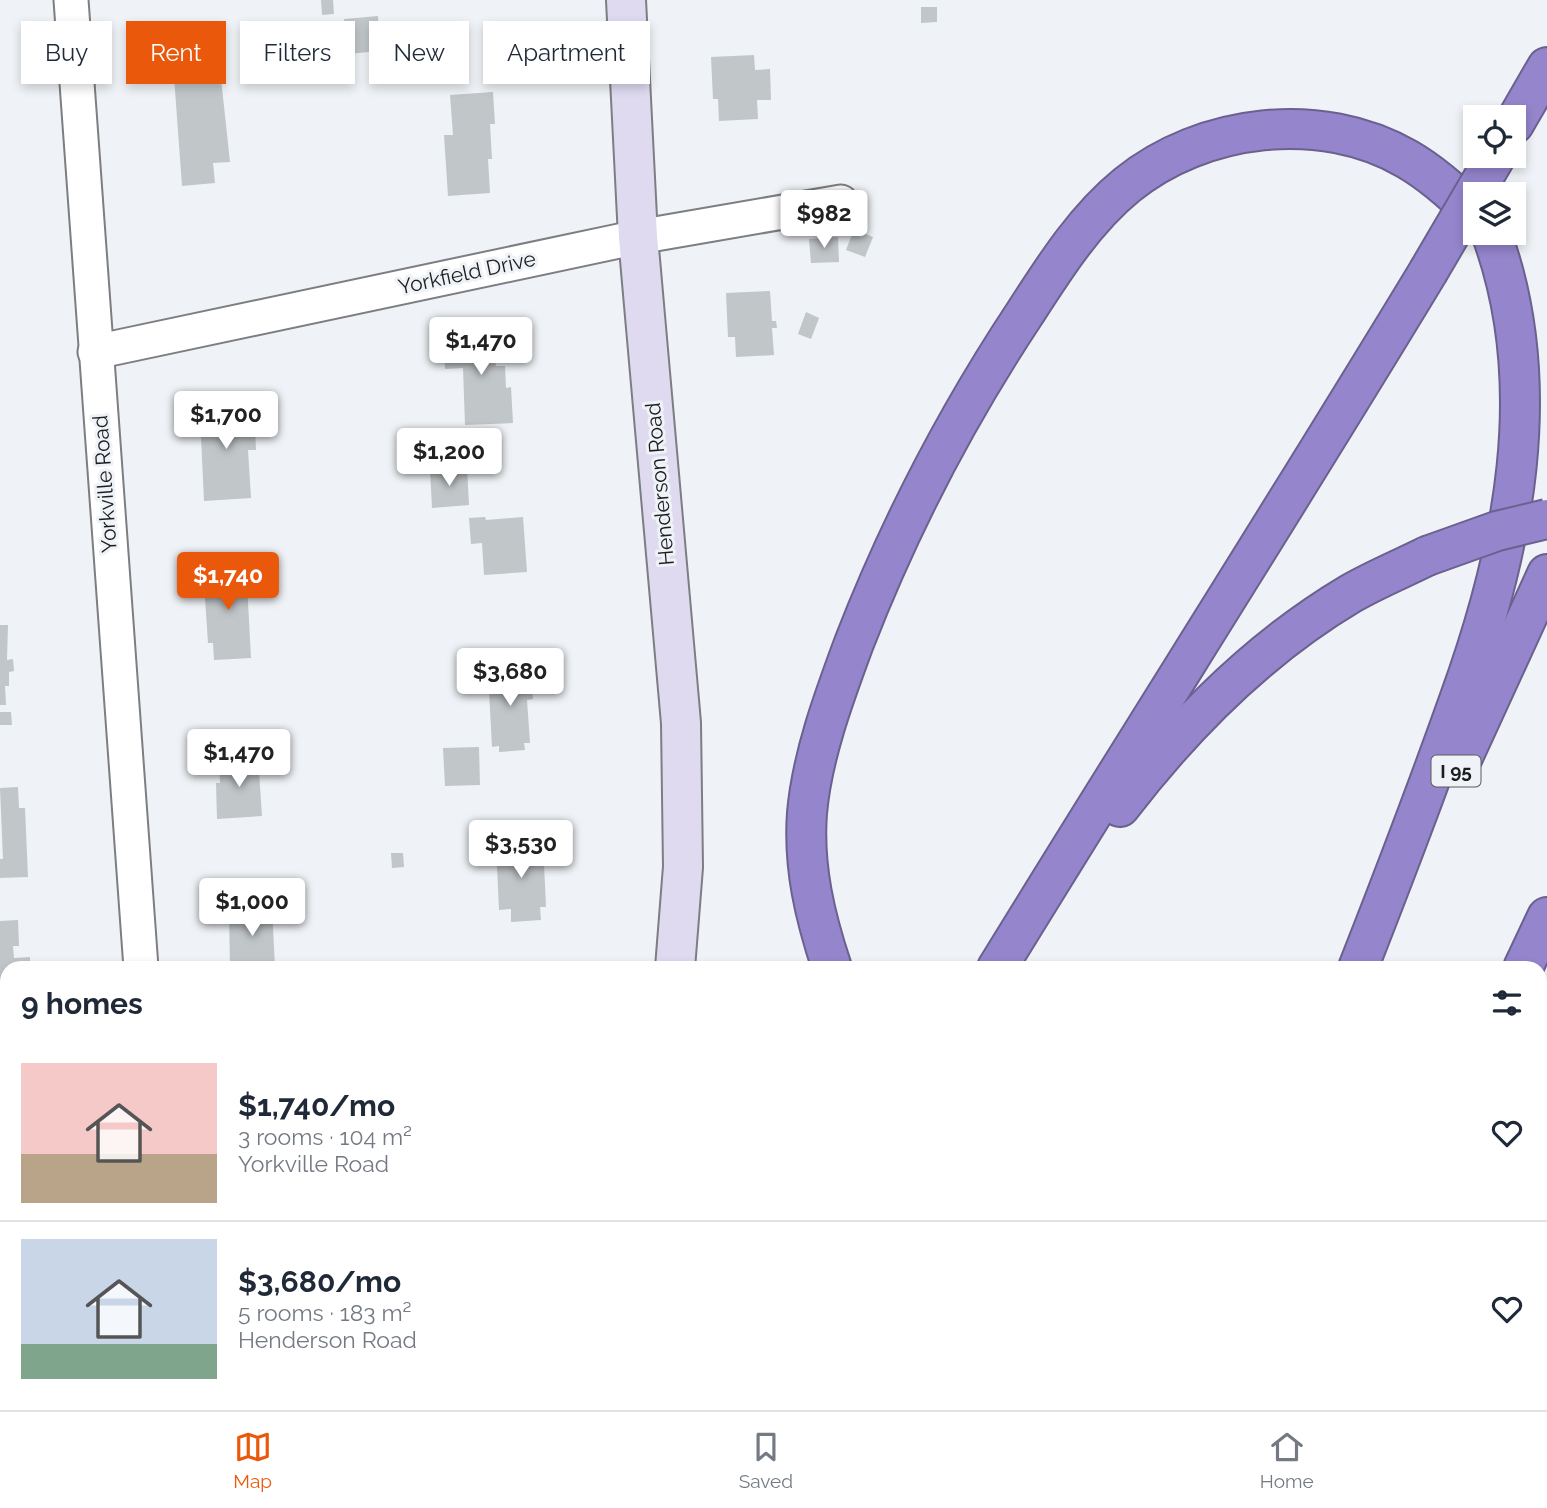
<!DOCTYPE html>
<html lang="en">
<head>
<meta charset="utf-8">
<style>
	body { margin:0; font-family:Raleway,sans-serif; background:#f2f2f3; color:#1f2937; height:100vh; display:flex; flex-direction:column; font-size:26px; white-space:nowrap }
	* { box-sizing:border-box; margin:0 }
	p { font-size:23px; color:#747a83 }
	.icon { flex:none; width:38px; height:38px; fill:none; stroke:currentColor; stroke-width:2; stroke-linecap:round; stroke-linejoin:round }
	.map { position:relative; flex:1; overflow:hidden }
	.drawer { position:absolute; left:0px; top:961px; width:1547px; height:450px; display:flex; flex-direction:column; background:#fff; border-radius:21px 21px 0 0; box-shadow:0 4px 10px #0003 }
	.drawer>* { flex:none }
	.hud { position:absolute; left:21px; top:21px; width:700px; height:63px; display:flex; gap:14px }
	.controls { position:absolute; left:1463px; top:105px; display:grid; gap:14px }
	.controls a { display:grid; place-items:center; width:63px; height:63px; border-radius:0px; background:#fff; box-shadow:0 4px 10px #0003; font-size:35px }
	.price { position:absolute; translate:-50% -60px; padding:0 16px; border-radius:7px; background:#fff; color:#222; font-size:23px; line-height:46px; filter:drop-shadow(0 2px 4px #0008) }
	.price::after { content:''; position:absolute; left:50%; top:42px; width:21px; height:16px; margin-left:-10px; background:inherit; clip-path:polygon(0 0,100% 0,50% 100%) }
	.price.selected { background:#ea580c; color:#fff }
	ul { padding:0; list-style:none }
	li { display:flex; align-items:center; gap:21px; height:175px; padding:0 21px }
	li+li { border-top:2px solid #e0e1e3 }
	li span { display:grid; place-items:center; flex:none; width:196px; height:140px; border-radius:0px; color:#555 }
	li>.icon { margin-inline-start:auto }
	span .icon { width:84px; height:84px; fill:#fffc; stroke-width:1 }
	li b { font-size:30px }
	h2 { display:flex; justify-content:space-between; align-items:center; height:84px; padding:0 21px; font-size:30px }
	.pill { padding:0 24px; border-radius:0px; background:#fff; box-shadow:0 4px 10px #0003; font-size:24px; line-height:63px }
	.pill.selected { background:#ea580c; color:#fff }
	.menu { display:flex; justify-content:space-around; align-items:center; height:98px; border-top:2px solid #e0e1e3; background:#fff; font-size:19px; color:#747a83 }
	.menu a { display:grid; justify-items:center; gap:4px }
	.menu .selected { color:#ea580c }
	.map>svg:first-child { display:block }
	.building { fill:#c1c6c8 }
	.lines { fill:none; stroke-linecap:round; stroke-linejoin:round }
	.street-casing { stroke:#7c7e82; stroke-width:37 }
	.secondary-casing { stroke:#7c7e82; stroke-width:42 }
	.highway-casing { stroke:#6b618f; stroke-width:42 }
	.street { stroke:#fff; stroke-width:33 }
	.secondary { stroke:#dfdaf0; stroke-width:38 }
	.highway { stroke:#9585cc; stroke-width:38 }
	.highway-bridge-casing { stroke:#6b618f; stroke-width:42; stroke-linecap:butt }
	.highway-bridge { stroke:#9585cc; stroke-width:38 }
	.labels { text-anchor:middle; stroke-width:6; stroke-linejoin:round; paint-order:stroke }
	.shield { fill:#eff2f6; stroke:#5b5d5f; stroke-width:2 }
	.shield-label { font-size:19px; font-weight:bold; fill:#1c1d1e }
	.street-label { font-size:21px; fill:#1c1d1e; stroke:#eff2f6 }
</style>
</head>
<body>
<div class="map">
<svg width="1547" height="1410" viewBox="0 0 1547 1410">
	<rect width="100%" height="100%" fill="#eff2f6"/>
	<g class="building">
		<polygon points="321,0 333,0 334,14 322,15"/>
		<polygon points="921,7 937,7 937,22 921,23"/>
		<polygon points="378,16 380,51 347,54 344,19"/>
		<polygon points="754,55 755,70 770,69 771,100 757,100 758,119 719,121 718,99 713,99 711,57"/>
		<polygon points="219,60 230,162 213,163 215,183 182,186 173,63"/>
		<polygon points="493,92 495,124 490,124 492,159 488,159 490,193 448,196 444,135 453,135 450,95"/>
		<polygon points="854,229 873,237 865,257 846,250"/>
		<polygon points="838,237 839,262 811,263 809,239"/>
		<polygon points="770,291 772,321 776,321 777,328 772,328 774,355 736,357 735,337 728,337 726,293"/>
		<polygon points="806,312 819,318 811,339 798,334"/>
		<polygon points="502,330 503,353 495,354 496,366 505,366 506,388 511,387 513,423 465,425 463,368 445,369 444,336"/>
		<polygon points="254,405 256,450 248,450 251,498 204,501 201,437 198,437 196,408"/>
		<polygon points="467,468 469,505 432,508 430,470"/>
		<polygon points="485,517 486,520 523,517 527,572 484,575 482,543 471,544 469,518"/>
		<polygon points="246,565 251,658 214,660 213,643 208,643 203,568"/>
		<polygon points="0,625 8,625 7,660 13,659 14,671 9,672 9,686 5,686 6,705 0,705"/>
		<polygon points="530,668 533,699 527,700 530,743 524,743 525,750 499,752 499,746 492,747 488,671"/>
		<polygon points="0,712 11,712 12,725 0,725"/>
		<polygon points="479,747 480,785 445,786 443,748"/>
		<polygon points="258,757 262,816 217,819 216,783 220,783 219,759"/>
		<polygon points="18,787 19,808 25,808 28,877 0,878 0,859 3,859 0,788"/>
		<polygon points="543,843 546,907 540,907 541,920 511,922 511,909 499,910 496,845"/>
		<polygon points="391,853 403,853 404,867 392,868"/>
		<polygon points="272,907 275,968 230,968 229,910"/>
		<polygon points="18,920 19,946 13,946 14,958 30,957 30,968 7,968 7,1023 0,1023 0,921"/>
		<polygon points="7,1101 7,1216 4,1217 0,1102"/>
	</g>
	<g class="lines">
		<defs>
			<g id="street">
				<polyline points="71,0 141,968"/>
				<polyline points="95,352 638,237 841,202"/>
				<polyline points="173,1404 173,1410"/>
			</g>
			<g id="secondary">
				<polyline points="626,0 638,237 681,723 683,867 675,968"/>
				<polyline points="384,1410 399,1404"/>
			</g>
			<g id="highway">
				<polyline points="1514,124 1547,67"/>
				<polyline points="1463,757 1547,574"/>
				<path d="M1120,807C1183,725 1261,647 1350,594C1374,580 1401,569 1427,556"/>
				<path d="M832,968C815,917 803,867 807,813C812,756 834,697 854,643C899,527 956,417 1025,313C1054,268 1085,219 1127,185C1202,124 1321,109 1407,159C1433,174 1454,193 1475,214"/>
				<path d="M997,968C1140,735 1287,505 1428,272"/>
				<path d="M1358,968C1393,879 1427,790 1459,700C1514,549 1547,384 1491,233"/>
				<polyline points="1523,968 1547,917"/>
				<polyline points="1540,1077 1547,1074"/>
				<polyline points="1540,1120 1547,1117"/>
				<polyline points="1540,1176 1547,1173"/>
				<polyline points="1540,1219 1547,1216"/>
				<polyline points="613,1410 623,1404"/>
				<polyline points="875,1410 890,1404"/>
				<polyline points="1044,1410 1058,1404"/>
				<polyline points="1161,1410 1164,1404"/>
				<polyline points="1317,1410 1320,1404"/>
				<polyline points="1360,1410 1363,1404"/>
			</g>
		</defs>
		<use href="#street" class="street-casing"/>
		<use href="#secondary" class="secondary-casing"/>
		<use href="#highway" class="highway-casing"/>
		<use href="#street" class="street"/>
		<use href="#secondary" class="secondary"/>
		<use href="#highway" class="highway"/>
		<defs>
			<g id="highway-bridge">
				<polyline points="1428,272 1496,156"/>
				<polyline points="1427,556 1497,531 1547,519"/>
			</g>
		</defs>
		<use href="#highway-bridge" class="highway-bridge-casing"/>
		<use href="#highway-bridge" class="highway-bridge"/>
	</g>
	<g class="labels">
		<rect class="shield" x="1431.5" y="755.5" width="49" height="31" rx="5"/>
		<g class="shield-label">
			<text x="1456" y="778">I 95</text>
		</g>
		<g class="street-label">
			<text transform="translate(467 273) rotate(-12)" y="7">Yorkfield Drive</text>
			<text transform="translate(105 484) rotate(-94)" y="7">Yorkville Road</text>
			<text transform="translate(660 484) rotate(-95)" y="7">Henderson Road</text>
		</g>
	</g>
</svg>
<div class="controls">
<a><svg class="icon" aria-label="locate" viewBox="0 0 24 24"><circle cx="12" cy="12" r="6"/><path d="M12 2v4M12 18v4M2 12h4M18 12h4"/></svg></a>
<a><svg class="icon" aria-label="layers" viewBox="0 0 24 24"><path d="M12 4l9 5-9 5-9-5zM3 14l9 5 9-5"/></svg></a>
</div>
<b class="price" style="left:824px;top:250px">$982</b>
<b class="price" style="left:481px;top:377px">$1,470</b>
<b class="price" style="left:226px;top:451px">$1,700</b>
<b class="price" style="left:449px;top:488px">$1,200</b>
<b class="price selected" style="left:228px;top:612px">$1,740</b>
<b class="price" style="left:510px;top:708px">$3,680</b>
<b class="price" style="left:239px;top:789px">$1,470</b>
<b class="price" style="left:521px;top:880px">$3,530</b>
<b class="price" style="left:252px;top:938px">$1,000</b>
<div class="hud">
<a class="pill">Buy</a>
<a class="pill selected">Rent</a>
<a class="pill">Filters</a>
<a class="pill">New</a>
<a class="pill">Apartment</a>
</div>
<section class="drawer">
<h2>9 homes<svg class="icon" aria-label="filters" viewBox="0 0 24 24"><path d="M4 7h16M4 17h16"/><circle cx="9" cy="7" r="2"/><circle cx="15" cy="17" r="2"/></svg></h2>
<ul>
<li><span style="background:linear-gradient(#f6c9c9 65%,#b9a48a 0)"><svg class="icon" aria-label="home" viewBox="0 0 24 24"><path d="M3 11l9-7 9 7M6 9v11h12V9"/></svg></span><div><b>$1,740/mo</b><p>3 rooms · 104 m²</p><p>Yorkville Road</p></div><svg class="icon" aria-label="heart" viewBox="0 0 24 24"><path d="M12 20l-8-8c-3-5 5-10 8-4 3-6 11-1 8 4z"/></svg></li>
<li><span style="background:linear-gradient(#c9d6e8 75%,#7fa58c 0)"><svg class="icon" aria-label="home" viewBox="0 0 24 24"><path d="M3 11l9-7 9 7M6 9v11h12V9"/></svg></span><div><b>$3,680/mo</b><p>5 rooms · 183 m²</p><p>Henderson Road</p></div><svg class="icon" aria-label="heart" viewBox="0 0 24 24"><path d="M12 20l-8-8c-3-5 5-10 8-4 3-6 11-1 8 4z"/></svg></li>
</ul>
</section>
</div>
<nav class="menu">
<a class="selected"><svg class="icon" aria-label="map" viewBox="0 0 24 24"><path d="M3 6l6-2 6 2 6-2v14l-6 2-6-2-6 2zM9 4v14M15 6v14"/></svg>Map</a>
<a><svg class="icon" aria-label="saved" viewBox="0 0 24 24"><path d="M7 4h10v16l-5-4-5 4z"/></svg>Saved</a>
<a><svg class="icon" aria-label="home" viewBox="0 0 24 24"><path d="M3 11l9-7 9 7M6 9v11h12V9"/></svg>Home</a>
</nav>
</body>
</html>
